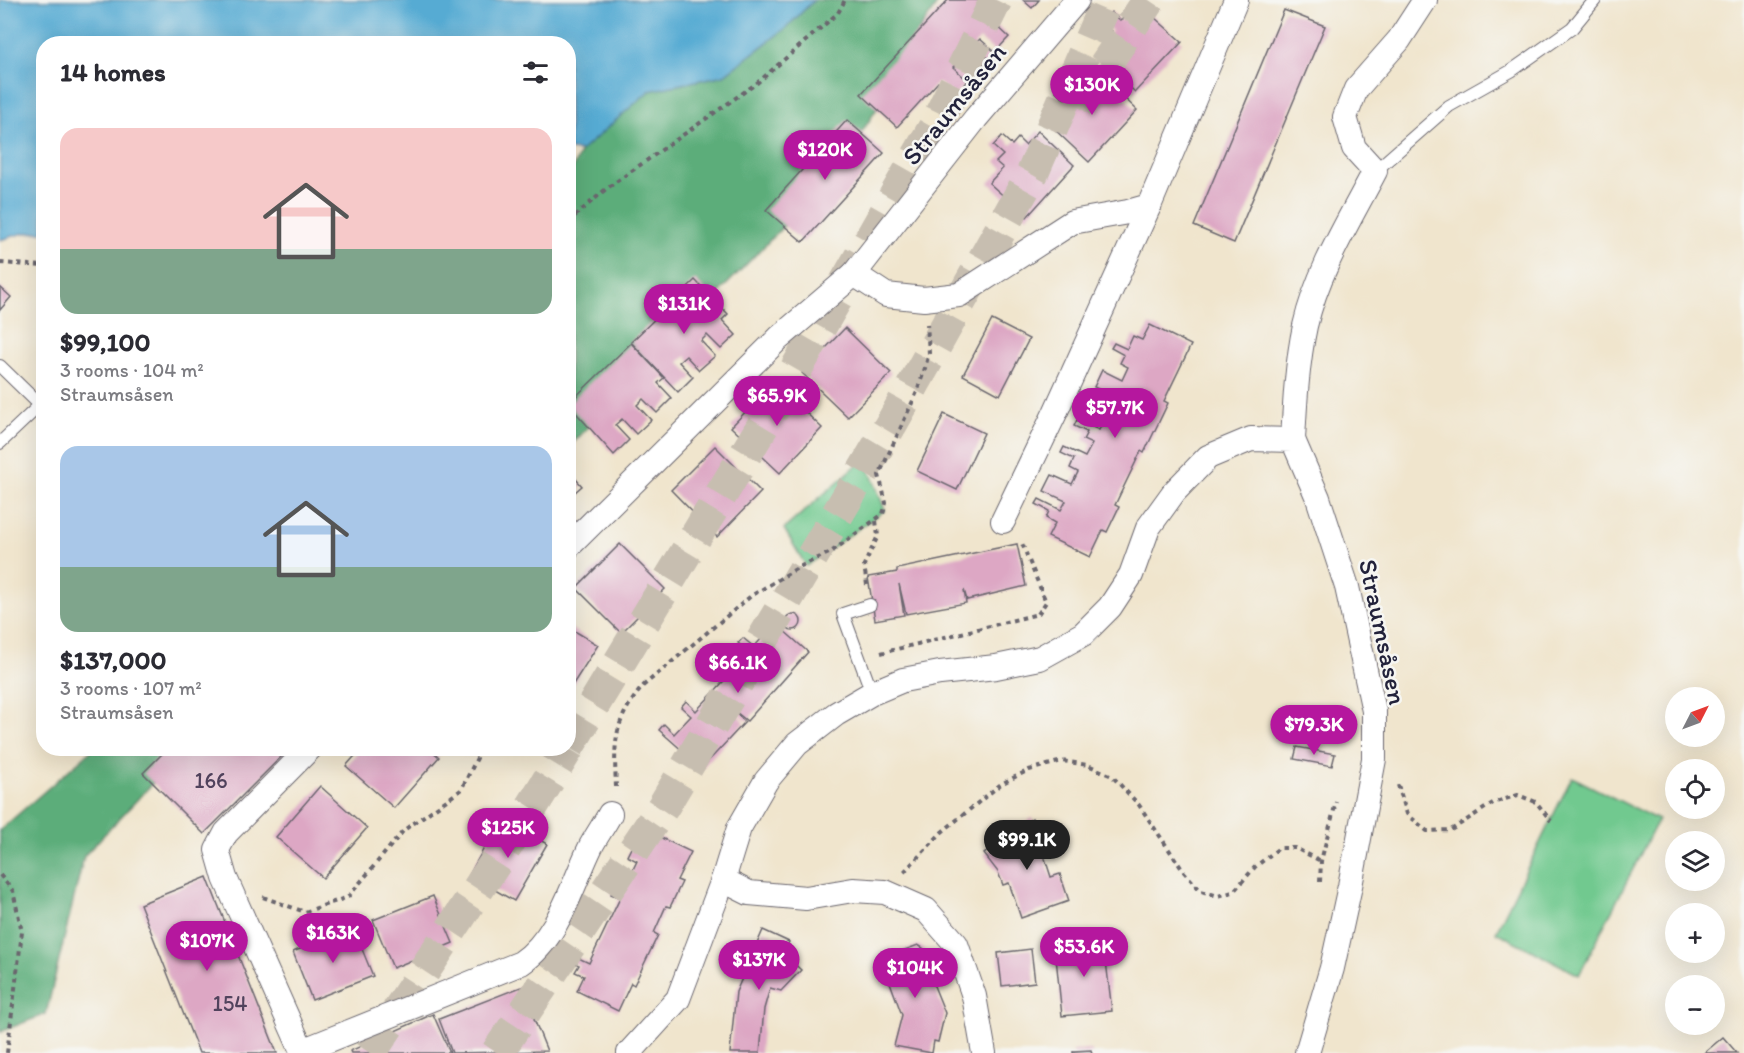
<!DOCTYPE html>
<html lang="en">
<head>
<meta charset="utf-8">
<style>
	body { margin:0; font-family:Itim,sans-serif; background:#f7f7f7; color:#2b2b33; height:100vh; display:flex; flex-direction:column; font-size:22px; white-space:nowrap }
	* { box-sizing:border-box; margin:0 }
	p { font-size:20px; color:#7c7c81 }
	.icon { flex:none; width:33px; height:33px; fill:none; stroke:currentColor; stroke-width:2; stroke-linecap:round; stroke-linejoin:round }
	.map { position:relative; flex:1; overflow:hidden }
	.side { position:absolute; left:36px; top:36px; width:540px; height:720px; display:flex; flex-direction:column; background:#fff; border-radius:24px; box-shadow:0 6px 24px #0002 }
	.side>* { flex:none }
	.needle { width:39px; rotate:48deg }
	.buttons { position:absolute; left:1665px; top:687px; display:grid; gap:12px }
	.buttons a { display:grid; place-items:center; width:60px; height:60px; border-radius:50%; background:#fff; box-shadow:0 6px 24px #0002; font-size:30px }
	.price { position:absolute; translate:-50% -51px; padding:0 14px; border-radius:21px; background:#b5179e; color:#fff; font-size:20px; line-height:39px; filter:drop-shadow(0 2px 3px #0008) }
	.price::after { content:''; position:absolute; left:50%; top:36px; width:18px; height:14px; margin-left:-9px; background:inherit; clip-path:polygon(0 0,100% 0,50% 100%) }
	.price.current { background:#222; color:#fff }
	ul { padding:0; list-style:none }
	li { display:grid; align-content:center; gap:12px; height:318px; padding:0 24px }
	li span { display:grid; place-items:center; height:186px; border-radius:18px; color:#555 }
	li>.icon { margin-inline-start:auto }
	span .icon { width:108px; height:108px; fill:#fffc; stroke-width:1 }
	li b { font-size:26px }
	h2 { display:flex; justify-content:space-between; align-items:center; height:72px; padding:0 24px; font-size:26px }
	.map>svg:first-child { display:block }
	.green { fill:#71c98f; stroke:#4a7665; stroke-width:1.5 }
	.forest { fill:#5cad7a; stroke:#3f685a; stroke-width:1.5 }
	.water { fill:#57abd3; stroke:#3c6687; stroke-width:1.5 }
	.building { fill:#dda7c4 }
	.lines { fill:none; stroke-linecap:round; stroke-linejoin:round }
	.primary-tunnel { stroke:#c7beb0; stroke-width:33; stroke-dasharray:33 16; stroke-linecap:butt }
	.lane-casing { stroke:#6a666e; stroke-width:14 }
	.street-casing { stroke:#6a666e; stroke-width:26 }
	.path { stroke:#6a666e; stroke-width:4; stroke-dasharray:4.5 4.5; stroke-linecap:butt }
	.lane { stroke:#fff; stroke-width:12 }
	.street { stroke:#fff; stroke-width:24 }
	.labels { text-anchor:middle; stroke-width:5; stroke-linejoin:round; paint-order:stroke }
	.number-label { font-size:22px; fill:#51435d }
	.street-label { font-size:26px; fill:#22223b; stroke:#f6f6f2 }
</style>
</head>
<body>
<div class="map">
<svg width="1744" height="1053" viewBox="0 0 1744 1053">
	<rect width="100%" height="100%" fill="#f6f6f2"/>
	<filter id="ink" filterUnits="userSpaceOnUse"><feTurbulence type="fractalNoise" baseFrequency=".0167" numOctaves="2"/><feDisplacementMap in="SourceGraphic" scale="12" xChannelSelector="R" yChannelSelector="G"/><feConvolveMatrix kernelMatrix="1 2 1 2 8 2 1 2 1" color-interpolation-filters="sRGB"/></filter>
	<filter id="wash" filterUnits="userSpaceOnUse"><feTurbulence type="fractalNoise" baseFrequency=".008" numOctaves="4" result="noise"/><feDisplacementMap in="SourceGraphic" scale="24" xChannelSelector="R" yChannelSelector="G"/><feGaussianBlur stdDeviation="1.35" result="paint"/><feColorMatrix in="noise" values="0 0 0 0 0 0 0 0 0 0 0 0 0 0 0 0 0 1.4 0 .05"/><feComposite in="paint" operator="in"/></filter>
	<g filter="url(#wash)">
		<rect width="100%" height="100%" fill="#f0e5cd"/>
		<g class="green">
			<polygon points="865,458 885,510 806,566 784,529"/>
			<polygon points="1572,777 1658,820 1579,975 1496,932"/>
		</g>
		<g class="forest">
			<polygon points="814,0 940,0 912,41 892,85 837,171 574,442 569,446 568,178 581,151 649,91 724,75 786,28"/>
			<polygon points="93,749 185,749 84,856 46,1014 0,1032 0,830"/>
		</g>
		<polygon class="water" points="0,0 814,0 786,28 724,75 649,91 581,151 569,150 568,44 44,44 43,232 24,233 0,240"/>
		<g id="blocks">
			<g class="building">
				<polygon points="948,0 984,0 1001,15 994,23 1009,37 995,52 980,39 974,45 989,59 974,75 959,61 953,67 968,81 954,96 938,82 897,127 861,94"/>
				<polygon points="1023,0 1039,0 1032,8"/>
				<polygon points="1145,9 1182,42 1135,92 1099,58 1113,44 1106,38 1112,31 1102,22 1111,12 1121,21 1127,14 1134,21"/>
				<polygon points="1284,10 1325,26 1234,243 1194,226"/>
				<polygon points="1101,76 1137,110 1089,162 1053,128 1066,113 1059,107 1066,101 1056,91 1065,81 1075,91 1081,85 1087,91"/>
				<polygon points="847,120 884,153 803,242 766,210"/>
				<polygon points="1038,131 1074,165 1027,217 989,183 1003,168 996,162 1003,155 993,146 1002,136 1012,145 1018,138 1025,145"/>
				<polygon points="695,280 728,314 722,320 736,335 721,349 707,335 701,341 715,356 699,370 686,356 679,362 693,377 678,392 631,342"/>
				<polygon points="0,287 11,297 0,310"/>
				<polygon points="992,320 1029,339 1000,395 963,375"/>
				<polygon points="1150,325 1191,345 1164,401 1168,403 1144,453 1141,451 1115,505 1119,507 1107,532 1103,530 1090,557 1048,537 1055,523 1046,518 1049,511 1036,504 1039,499 1061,510 1066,501 1044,491 1052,475 1072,484 1078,472 1070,468 1074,459 1061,453 1064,447 1085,457 1092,444 1083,440 1087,432 1074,426 1077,420 1099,430 1103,422 1082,412 1090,396 1111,406 1115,397 1094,387 1102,370 1122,380 1128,367 1120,363 1124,355 1111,348 1114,343 1127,349 1133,336 1142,340"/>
				<polygon points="845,328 891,373 848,417 802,373"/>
				<polygon points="631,343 664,378 658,383 672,398 657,413 643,399 637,405 651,420 636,434 622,419 615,425 629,440 614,455 568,404"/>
				<polygon points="774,382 822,428 780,473 731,427"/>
				<polygon points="944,414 984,433 957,490 917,471"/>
				<polygon points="715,446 761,492 717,537 671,490"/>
				<polygon points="568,457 575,465 569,471 582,486 568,498"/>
				<polygon points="620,544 665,589 621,633 576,588"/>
				<polygon points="1017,544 1026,586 967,600 964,590 966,603 906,614 899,584 904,615 875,620 868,577 897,572 897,569"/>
				<circle cx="793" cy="622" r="8"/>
				<polygon points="765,614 808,652 747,721 724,702 745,722 702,768 659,730 664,724 674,734 691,716 681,707 686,701 696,711 713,693 730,674 719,665 724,659 734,669 749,652 738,643 743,638 754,647 771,628 760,619"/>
				<polygon points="568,627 598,645 568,692"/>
				<polygon points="1297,747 1335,754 1332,766 1294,759"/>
				<polygon points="168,748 290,748 204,834 143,773"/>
				<polygon points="362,748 429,748 439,757 394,808 346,766"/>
				<polygon points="320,786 367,828 323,878 276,837"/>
				<polygon points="501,818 547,844 514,901 469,875"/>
				<polygon points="1032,818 1051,877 1060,874 1069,901 1021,918 1009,883 1003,885 998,872 984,854"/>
				<polygon points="649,832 691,852 677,880 682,882 670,907 666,906 654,933 658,935 634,985 631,983 618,1011 577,991 584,976 575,972 579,965 565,959 568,953 589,963 620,898 611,894 614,887 601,881 604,876 625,886 637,861 627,856 634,842 642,846"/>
				<polygon points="207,877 238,955 277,1053 199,1053 140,904"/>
				<polygon points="433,896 453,943 393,968 373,920"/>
				<polygon points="353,927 373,976 312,1000 293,952"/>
				<polygon points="763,930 789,942 784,954 801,970 781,991 770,988 764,1009 760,1053 730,1053 736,992"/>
				<polygon points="1103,936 1112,1011 1062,1016 1055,948 1079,945 1078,939"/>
				<polygon points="918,945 923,948 933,974 930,976 945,1013 938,1042 934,1041 932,1053 894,1046 902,1015 884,966 885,966 880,959"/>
				<polygon points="1031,949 1035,982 1002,986 998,953"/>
				<polygon points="521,987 547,1051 452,1053 439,1019"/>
				<polygon points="433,1014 450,1053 351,1053 350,1051"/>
				<polygon points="1723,1037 1737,1053 1704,1053"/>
				<polygon points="1091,1050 1092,1053 1073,1053 1073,1051"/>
			</g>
		</g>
	</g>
	<g filter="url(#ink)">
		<use href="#blocks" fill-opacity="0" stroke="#6a666e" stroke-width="1.5"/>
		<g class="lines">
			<g class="primary-tunnel">
				<polyline points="1077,106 1149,0"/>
				<polyline points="568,747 779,399 935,126 996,0"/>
				<polyline points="370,1053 530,810 568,748"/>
				<polyline points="497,1053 663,807 893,421 1033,172 1107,0"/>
			</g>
			<defs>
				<g id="lane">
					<polyline points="1375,171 1449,106 1511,71 1572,28 1595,0"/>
					<polyline points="0,366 40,405 0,443"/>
					<polyline points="870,605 843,614 872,693"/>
				</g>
				<g id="street">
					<polyline points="854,274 976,118 1077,0"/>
					<path d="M1293,440C1295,402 1297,363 1305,326C1318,270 1349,221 1375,171L1354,148L1345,117L1356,89L1399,40L1425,0"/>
					<polyline points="1003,521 1055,413 1149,206"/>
					<polyline points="568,547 779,338 854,274 886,295 924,299 959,295 1072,222 1128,212 1149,206 1236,0"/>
					<polyline points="723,880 749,893 806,898 853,890 885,892 926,910 956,944 974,996 984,1053"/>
					<path d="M302,1051L521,963C559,937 572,885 591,846C597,835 604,825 610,814"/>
					<polyline points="303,1053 225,878 217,850 226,833 310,748"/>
					<polyline points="629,1053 678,999 723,880 739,828 766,781 797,744 836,714 872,693 903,680 940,673 996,667 1040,658 1083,634 1110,607 1131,575 1148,528 1174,492 1208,457 1251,439 1293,440 1318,498 1347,587 1374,711 1374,759 1350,886 1332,968 1307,1053"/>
				</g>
			</defs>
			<use href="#lane" class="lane-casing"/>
			<use href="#street" class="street-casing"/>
			<g class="path">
				<polyline points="568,222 606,189 757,83 838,13 845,0"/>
				<polyline points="0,263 44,266"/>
				<polyline points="867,585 864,565 878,536 876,521"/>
				<polyline points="881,653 1038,614 1046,602 1021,541"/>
				<polyline points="1398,785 1407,814 1427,831 1451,830 1493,803 1518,795 1536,802 1551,821"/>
				<path d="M616,787C614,742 613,721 644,685L751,596L799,567L831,552L883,514L886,503L879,475L917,392L925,368L929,353L927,324"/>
				<polyline points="904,872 942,832 1001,784 1029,770 1062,761 1088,765 1112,776 1139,805 1184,872 1201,891 1218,896 1233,892 1255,867 1279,848 1295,848 1321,861"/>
				<polyline points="0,875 13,891 22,932 7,1053"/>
				<polyline points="1320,882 1321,861 1336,802"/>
				<polyline points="263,897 305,912 348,897 404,830 461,790 477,758 476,748"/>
			</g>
			<use href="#lane" class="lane"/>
			<use href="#street" class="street"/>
		</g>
	</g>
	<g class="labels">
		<g class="number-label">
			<text x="211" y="788">166</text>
			<text x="230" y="1011">154</text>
		</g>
		<g class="street-label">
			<text transform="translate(954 104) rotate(-51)" y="9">Straumsåsen</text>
			<text transform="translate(1383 632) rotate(78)" y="9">Straumsåsen</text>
		</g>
	</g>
</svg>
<div class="buttons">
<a><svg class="needle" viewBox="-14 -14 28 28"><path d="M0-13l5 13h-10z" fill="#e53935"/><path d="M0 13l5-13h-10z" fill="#7c7c81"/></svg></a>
<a><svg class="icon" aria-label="locate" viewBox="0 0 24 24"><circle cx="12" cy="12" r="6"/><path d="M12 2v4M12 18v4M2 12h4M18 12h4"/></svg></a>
<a><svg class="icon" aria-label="layers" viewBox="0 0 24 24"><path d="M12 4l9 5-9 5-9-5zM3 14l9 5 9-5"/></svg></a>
<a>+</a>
<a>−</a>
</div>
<b class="price" style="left:1092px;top:116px">$130K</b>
<b class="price" style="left:825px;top:181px">$120K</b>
<b class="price" style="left:684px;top:335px">$131K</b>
<b class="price" style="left:777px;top:427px">$65.9K</b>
<b class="price" style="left:1115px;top:439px">$57.7K</b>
<b class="price" style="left:738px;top:694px">$66.1K</b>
<b class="price" style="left:1314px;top:756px">$79.3K</b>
<b class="price" style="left:508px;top:859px">$125K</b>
<b class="price current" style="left:1027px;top:871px">$99.1K</b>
<b class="price" style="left:333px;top:964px">$163K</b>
<b class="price" style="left:207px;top:972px">$107K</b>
<b class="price" style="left:1084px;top:978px">$53.6K</b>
<b class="price" style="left:759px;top:991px">$137K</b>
<b class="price" style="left:915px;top:999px">$104K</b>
<section class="side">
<h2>14 homes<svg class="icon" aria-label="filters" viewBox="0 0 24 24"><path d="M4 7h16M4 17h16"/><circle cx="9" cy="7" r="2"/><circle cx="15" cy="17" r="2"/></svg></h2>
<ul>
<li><span style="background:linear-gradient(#f6c9c9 65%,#7fa58c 0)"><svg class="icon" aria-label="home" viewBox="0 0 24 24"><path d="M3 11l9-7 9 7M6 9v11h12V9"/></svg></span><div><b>$99,100</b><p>3 rooms · 104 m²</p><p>Straumsåsen</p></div></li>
<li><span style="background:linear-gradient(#a9c7e8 65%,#7fa58c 0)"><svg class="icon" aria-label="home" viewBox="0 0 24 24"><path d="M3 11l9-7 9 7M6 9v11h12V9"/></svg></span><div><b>$137,000</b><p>3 rooms · 107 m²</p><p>Straumsåsen</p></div></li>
</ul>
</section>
</div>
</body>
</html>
